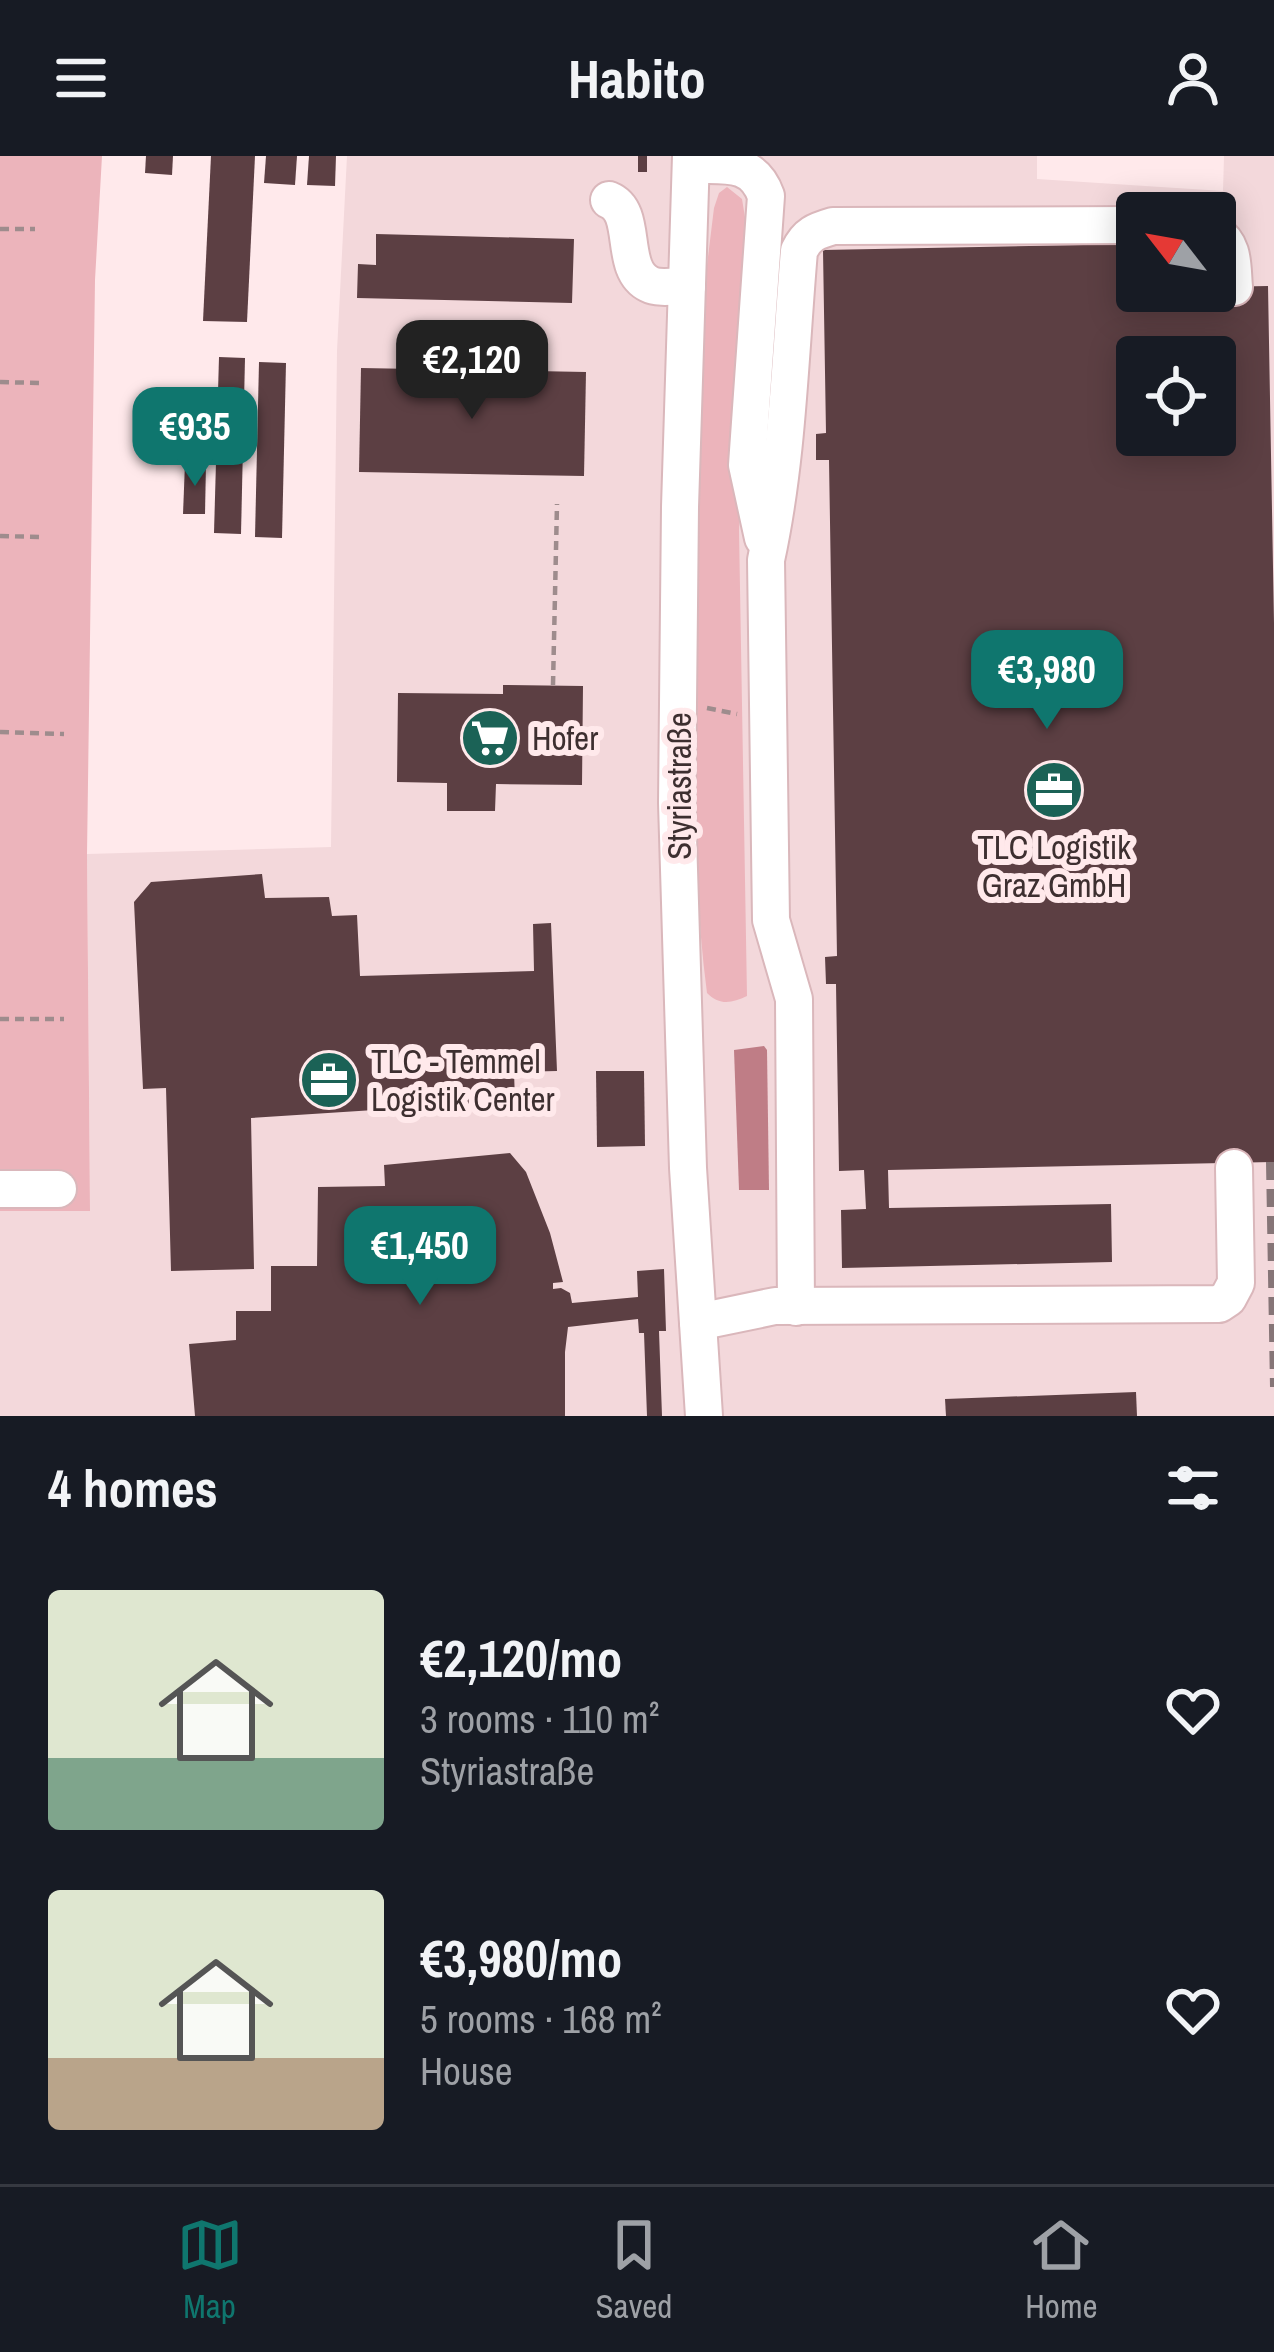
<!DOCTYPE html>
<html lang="en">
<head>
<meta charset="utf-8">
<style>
	body { margin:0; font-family:"Archivo Narrow",sans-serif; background:#242831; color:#f1f3f6; height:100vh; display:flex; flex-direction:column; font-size:45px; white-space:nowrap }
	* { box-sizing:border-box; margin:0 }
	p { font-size:39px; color:#9ea1a6 }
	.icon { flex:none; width:66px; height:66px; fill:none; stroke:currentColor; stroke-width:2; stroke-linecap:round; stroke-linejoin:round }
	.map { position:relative; height:1260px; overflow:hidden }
	.sheet { display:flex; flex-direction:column; background:#171b24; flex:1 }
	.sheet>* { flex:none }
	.needle { width:78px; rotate:301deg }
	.controls { position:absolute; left:1116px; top:36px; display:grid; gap:24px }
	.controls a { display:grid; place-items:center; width:120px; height:120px; border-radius:12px; background:#171b24; box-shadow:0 6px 30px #0003; font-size:60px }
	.price { position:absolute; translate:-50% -102px; padding:0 27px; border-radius:24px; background:#0f766e; color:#fff; font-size:39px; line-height:78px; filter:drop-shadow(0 3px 6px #0008) }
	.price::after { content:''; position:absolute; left:50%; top:72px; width:36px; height:27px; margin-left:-18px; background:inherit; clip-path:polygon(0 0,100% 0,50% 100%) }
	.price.current { background:#222; color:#fff }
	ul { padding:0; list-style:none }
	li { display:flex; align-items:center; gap:36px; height:300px; padding:0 48px }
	li span { display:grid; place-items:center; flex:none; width:336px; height:240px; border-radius:12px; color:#555 }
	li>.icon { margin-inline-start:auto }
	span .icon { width:144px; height:144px; fill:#fffc; stroke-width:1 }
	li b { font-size:51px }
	h2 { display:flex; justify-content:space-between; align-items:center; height:144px; padding:0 48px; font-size:51px }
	header { display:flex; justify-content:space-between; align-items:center; height:156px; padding:0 48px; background:#171b24; font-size:54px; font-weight:700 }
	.dock { display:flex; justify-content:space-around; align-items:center; height:168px; border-top:3px solid #363941; background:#171b24; font-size:33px; color:#9ea1a6 }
	.dock a { display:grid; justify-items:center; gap:6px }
	.dock .current { color:#0f766e }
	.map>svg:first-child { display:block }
	.built { fill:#f3d8db; fill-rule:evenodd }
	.green { fill:#ecb4bb }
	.water { fill:#bf7d86 }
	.building { fill:#5c3f43; fill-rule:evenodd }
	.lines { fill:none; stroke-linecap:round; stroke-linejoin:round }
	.minor-casing { stroke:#dab7bb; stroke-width:40 }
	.path { stroke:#9e8c8d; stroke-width:4.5; stroke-dasharray:9 6; stroke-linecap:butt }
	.minor { stroke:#fff; stroke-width:36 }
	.rail { stroke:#867577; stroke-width:8; stroke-dasharray:18 9; stroke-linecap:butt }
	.labels { text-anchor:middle; stroke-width:12; stroke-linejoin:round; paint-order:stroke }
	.poi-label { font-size:33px; fill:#3d2f30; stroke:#ffe9eb; text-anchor:start }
	.street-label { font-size:33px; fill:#3d2f30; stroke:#ffe9eb }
</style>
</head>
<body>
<header><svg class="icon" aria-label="menu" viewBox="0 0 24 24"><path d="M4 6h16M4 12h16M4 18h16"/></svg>Habito<svg class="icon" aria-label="person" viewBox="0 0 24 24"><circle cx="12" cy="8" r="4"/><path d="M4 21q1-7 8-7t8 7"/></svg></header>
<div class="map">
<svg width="1274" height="1260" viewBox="0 0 1274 1260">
	<rect width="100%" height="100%" fill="#ffe9eb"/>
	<path class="built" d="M347,0H1037V23L1223,35L1224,0H1274V1260H0V1055L90,1054L87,698L331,691L337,195ZM1137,57H1215V135H1137ZM1137,201H1215V279H1137Z"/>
	<g class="green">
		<polygon points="0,0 102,0 95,124 87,698 90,1055 0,1055"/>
		<path d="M727,31L742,43L753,110L739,374L747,840C732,847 720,850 707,837C695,744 694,651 693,556L698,547L694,523L701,158L714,52L719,37Z"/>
	</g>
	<polygon class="water" points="764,890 767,894 769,1034 739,1034 734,894"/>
	<g class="building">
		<polygon points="146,0 173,0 172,19 145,17"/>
		<polygon points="211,0 255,0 247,166 203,165"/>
		<polygon points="266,0 297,0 295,29 264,27"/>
		<polygon points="309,0 336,0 335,30 307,29"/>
		<rect x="638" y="0" width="9" height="16"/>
		<polygon points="376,78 574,83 572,147 357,142 358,108 376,109"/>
		<path d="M1137,88V135H1215V131L1268,130L1274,467V1006L888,1014L889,1052L1111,1048L1112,1106L842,1112L841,1054L866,1053L864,1014L839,1015L836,828H826L825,801L837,800L829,304H816V278L826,277L823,94ZM1137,201H1215V279H1137Z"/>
		<polygon points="219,201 245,202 241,378 214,377"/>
		<polygon points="259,206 286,207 282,382 255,381"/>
		<polygon points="361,212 586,216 584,320 359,316"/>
		<polygon points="185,307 206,307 205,358 183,358"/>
		<polygon points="503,529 583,530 582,629 496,628 495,655 447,655 447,627 397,626 398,537 503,538"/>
		<polygon points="262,718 265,742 329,741 332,760 357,759 360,820 534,815 533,768 551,767 557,915 514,916 515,945 251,962 254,1113 171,1115 166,932 143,933 134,746 151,726"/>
		<polygon points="596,915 644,915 645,990 597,991"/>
		<polygon points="510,997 526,1016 550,1077 563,1126 553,1127 553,1133 561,1132 570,1137 572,1147 638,1141 637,1115 664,1113 666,1175 659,1175 662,1260 647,1260 644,1177 639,1177 638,1163 568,1171 565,1196 565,1260 195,1260 189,1188 236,1184 236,1155 271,1155 271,1110 317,1110 318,1031 385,1030 384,1009"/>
		<polygon points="1136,1236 1137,1260 946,1260 945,1243"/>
	</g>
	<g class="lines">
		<defs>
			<g id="minor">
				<polyline points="691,0 680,351 677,647 688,1012 704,1260"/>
				<path d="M691,9C724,10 753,3 766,40L747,309L763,382"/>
				<path d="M609,44C639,56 618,113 649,128C658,133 676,130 687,130"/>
				<path d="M1215,77C1235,89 1232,110 1234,131"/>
				<polyline points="0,1033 58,1033"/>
				<path d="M796,1151L794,843L771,764L766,404C788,303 790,198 799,95C807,78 816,75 833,70L1137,69"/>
				<polyline points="698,1166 775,1150 1219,1148 1228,1142 1236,1127 1234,1012"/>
			</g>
		</defs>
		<use href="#minor" class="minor-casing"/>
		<g class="path">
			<polyline points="0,73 35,73"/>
			<polyline points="0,226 39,227"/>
			<polyline points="0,380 40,381"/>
			<polyline points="553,529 557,348"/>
			<polyline points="707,552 737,558"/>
			<polyline points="0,576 64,578"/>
			<polyline points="0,863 64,863"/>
		</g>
		<use href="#minor" class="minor"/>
		<polyline class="rail" points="1270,1006 1274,1231"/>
	</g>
	<defs>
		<symbol id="supermarket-disc" viewBox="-11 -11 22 22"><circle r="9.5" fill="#1b6256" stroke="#ffe9eb"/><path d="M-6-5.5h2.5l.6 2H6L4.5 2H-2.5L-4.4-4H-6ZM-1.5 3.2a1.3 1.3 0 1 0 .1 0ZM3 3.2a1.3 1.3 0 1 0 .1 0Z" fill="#fff"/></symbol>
		<symbol id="office-disc" viewBox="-11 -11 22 22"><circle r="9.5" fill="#1b6256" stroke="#ffe9eb"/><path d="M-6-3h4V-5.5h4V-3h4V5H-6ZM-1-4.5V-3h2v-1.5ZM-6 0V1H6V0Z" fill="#fff"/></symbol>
	</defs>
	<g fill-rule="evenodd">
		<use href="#supermarket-disc" x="457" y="549" width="66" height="66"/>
		<use href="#office-disc" x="1021" y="601" width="66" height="66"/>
		<use href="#office-disc" x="296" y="891" width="66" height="66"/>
	</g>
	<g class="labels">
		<g class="poi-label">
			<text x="532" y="594">Hofer</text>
			<text x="1054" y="703" text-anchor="middle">TLC Logistik<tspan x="1054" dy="38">Graz GmbH</tspan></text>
			<text x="371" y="917">TLC - Temmel<tspan x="371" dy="38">Logistik Center</tspan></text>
		</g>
		<g class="street-label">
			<text transform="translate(679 630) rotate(-90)" y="12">Styriastraße</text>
		</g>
	</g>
</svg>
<div class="controls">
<a><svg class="needle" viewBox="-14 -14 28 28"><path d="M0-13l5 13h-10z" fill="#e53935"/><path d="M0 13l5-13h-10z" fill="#9ea1a6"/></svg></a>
<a><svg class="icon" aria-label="locate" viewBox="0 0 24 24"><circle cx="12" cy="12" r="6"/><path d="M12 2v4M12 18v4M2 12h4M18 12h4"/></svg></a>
</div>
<b class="price current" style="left:472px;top:266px">€2,120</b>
<b class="price" style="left:195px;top:333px">€935</b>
<b class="price" style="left:1047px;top:576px">€3,980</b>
<b class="price" style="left:420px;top:1152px">€1,450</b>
</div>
<section class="sheet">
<h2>4 homes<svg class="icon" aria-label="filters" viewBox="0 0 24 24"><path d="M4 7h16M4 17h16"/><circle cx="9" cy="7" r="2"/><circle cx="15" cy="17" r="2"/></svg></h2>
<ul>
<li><span style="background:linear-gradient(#dfe7d0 70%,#7fa58c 0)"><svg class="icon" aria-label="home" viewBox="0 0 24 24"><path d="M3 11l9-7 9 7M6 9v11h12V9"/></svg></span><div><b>€2,120/mo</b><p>3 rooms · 110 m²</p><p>Styriastraße</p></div><svg class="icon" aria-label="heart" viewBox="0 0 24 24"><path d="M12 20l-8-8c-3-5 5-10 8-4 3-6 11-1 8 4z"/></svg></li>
<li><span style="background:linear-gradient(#dfe7d0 70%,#b9a48a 0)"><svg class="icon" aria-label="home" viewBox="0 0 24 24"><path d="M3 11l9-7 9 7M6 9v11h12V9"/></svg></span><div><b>€3,980/mo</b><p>5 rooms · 168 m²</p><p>House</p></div><svg class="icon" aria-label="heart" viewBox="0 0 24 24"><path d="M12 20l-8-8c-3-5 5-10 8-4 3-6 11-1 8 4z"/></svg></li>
</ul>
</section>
<nav class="dock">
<a class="current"><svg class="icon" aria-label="map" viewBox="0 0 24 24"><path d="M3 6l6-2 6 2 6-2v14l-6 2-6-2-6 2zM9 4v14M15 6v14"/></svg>Map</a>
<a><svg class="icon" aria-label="saved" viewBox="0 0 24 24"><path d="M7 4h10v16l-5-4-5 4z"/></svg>Saved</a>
<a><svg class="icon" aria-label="home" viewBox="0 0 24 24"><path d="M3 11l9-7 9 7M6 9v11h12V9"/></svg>Home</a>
</nav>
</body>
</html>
